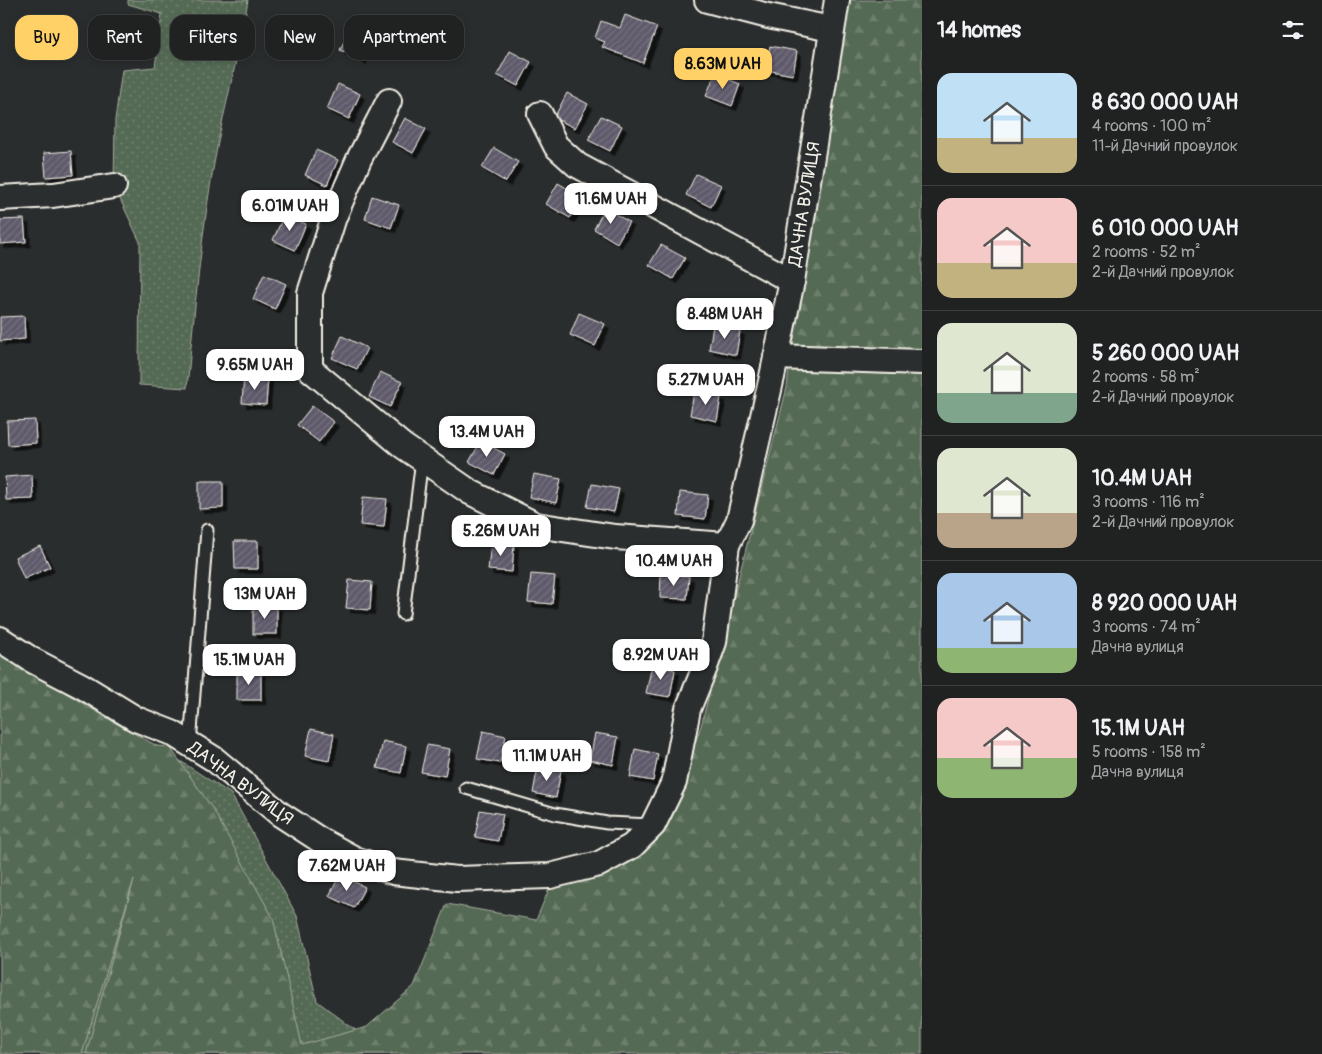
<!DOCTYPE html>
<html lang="en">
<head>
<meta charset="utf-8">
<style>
	body { margin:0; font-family:Pangolin,sans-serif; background:#282a2a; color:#f1f3f6; height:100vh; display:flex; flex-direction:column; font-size:19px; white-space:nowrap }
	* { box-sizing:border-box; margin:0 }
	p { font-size:16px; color:#a2a4a5 }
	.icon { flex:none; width:28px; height:28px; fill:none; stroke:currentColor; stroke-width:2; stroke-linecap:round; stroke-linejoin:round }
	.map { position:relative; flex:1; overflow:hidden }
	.details { display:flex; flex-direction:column; background:#202222; width:400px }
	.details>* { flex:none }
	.top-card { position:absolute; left:15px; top:15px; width:475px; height:45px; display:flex; gap:10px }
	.price { position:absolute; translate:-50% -42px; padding:0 11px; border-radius:10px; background:#fff; color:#222; font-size:16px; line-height:32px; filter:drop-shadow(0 1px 2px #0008) }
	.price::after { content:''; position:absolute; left:50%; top:30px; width:15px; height:11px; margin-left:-8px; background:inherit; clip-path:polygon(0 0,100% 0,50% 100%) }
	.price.active { background:#ffd166; color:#111 }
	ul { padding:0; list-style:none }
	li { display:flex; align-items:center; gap:15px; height:125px; padding:0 15px }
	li+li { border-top:1px solid #3d3f40 }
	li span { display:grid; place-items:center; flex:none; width:140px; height:100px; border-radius:15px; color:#555 }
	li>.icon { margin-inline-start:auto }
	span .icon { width:60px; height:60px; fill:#fffc; stroke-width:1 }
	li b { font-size:21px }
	h2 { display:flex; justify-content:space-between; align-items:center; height:60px; padding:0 15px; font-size:21px }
	.pill { padding:0 18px; border-radius:15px; background:#202222; box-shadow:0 2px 8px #0003,0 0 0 1px #3d3f40; font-size:18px; line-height:45px }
	.pill.active { background:#ffd166; color:#111 }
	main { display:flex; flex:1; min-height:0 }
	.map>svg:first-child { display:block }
	.grass { fill:url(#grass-dots); stroke:#a4ae9e }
	.forest { fill:url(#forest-firs); stroke:#a4ae9e }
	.building { fill:url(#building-hatch); stroke:#f4f1e8; filter:url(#shadow) }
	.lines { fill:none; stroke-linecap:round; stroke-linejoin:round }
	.lane-casing { stroke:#f4f1e8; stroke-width:15 }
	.street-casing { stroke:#f4f1e8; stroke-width:28 }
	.lane { stroke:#2a2d2e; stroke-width:11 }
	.street { stroke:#2a2d2e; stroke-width:24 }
	.labels { text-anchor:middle; stroke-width:4; stroke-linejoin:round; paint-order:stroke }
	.street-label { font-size:18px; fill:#f4f1e8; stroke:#2a2d2e }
</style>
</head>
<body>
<main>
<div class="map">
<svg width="922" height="1054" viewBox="0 0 922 1054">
	<defs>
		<pattern id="grass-dots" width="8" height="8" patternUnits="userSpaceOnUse" patternTransform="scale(1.25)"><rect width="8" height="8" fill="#556a55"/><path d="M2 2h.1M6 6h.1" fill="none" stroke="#6e806d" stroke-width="1.8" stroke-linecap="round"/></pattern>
		<pattern id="forest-firs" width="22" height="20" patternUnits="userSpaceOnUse" patternTransform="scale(1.25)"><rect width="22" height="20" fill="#556a55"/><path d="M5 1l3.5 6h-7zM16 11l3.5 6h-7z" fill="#6e806d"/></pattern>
		<pattern id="building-hatch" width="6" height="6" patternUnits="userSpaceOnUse" patternTransform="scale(1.25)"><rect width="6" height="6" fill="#5e5a6b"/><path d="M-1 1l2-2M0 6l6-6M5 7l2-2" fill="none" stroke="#767280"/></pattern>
		<filter id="shadow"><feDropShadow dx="4.5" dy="4.5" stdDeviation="0" flood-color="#0009"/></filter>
	</defs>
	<rect width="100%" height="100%" fill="#2a2d2e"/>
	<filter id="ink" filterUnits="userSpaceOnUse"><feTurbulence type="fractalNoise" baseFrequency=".02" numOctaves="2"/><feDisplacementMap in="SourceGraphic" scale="10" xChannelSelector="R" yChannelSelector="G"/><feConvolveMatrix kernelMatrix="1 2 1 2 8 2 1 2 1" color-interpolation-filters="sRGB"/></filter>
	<g filter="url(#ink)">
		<g class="grass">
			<path d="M128,0H248C240,48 228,94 218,142C202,223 195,306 187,388L139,385L140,242L114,186L115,120L122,70L155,67L162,14L128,4Z"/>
			<polygon points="157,746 231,794 297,916 317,1001 387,1054 70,1054"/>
		</g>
		<polygon class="forest" points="848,0 922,0 922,1054 86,1054 134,879 82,1054 0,1054 0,648 13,661 112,721 157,746 170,747 214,811 273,918 302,1045 367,1027 414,986 447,904 536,920 552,882 601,870 676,797 701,726 787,387 791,351 805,253"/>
		<g class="building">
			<polygon points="625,15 657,27 643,63 602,47 605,42 595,38 601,21 620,28"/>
			<polygon points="352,25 373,34 362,60 340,50"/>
			<polygon points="64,30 66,53 39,55 37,32"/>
			<polygon points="770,46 797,51 793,75 766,70"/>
			<polygon points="510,51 531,62 518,86 497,75"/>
			<polygon points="715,74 740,84 732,106 706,96"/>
			<polygon points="338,84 360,94 349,119 327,109"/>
			<polygon points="567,93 588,104 575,128 554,118"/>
			<polygon points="601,116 622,126 610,151 588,140"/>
			<polygon points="405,118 426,129 413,153 392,142"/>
			<polygon points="494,148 518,162 506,182 482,168"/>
			<polygon points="316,150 338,160 327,185 305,175"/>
			<polygon points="71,151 73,175 46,177 44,153"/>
			<polygon points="696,174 721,185 711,207 686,195"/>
			<polygon points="558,183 582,197 570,218 546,204"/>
			<polygon points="372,196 399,205 391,228 365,219"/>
			<polygon points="605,208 629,222 617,243 594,229"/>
			<polygon points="284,215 306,224 295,250 273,240"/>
			<polygon points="24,219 26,242 0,244 0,220"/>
			<polygon points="661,245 685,258 673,279 649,265"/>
			<polygon points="264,274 286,284 275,309 253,299"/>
			<polygon points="579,313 605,324 595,346 570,335"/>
			<polygon points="24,316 25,339 0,341 0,317"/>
			<polygon points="713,326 740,331 736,355 709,349"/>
			<polygon points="342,336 367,348 357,369 332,358"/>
			<polygon points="380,372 402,382 390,407 369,397"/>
			<polygon points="244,376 268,378 266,405 242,403"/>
			<polygon points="694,392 721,397 717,421 690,415"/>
			<polygon points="312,406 334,422 319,442 297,425"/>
			<polygon points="35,420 36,443 8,445 7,421"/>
			<polygon points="481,441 505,454 494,475 469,462"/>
			<polygon points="534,474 561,479 556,503 529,497"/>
			<polygon points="32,475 33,499 6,500 5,477"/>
			<polygon points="199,481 223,481 223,508 199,509"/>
			<polygon points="592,484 619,489 614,512 587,507"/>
			<polygon points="680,492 708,495 705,519 678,516"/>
			<polygon points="363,497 387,499 384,527 360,525"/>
			<polygon points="234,541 258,541 258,569 235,569"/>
			<polygon points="491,542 514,544 512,572 488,570"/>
			<polygon points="40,546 50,567 24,579 15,557"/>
			<polygon points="531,574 555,576 552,604 528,602"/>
			<polygon points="661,574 689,576 687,599 660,598"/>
			<polygon points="349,580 372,582 370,610 346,608"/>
			<rect x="253" y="606" width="24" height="28"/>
			<polygon points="652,665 675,670 670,697 646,693"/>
			<rect x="237" y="672" width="24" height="28"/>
			<polygon points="311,729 334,734 329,761 305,756"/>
			<polygon points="483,731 506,736 500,763 477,759"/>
			<polygon points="595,733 618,737 613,765 590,760"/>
			<polygon points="383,741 406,746 401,773 377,768"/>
			<polygon points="427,745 450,749 445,776 421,772"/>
			<polygon points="635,749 658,754 653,781 630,777"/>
			<polygon points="538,766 561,770 556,798 533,793"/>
			<polygon points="480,810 503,814 498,841 475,837"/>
			<polygon points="340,875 365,887 354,908 329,896"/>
		</g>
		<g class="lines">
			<defs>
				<g id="lane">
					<polyline points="403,614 422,459"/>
					<polyline points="190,744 207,530"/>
					<polyline points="466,788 555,814 607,823 652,825"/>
				</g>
				<g id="street">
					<polyline points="707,0 768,16 831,29"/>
					<polyline points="389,101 359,159 334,217 310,293 310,369 403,446 422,459 470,492 536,525 615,537 727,545"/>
					<polyline points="540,114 556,146 577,165 792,281"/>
					<polyline points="0,198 53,195 114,186"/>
					<polyline points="776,357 922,362"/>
					<polyline points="0,639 32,660 82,686 136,719 172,733 214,759 280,814 320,840 355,859 393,872 457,879 550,876 599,864 632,846 653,825 674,782 688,709 705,667 714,642 727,545 739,520 772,377 792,281 837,0"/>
				</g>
			</defs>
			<use href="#lane" class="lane-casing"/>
			<use href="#street" class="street-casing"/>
			<use href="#lane" class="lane"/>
			<use href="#street" class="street"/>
		</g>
	</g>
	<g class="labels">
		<g class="street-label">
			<text transform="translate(804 204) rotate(-81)" y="6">ДАЧНА ВУЛИЦЯ</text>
			<text transform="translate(241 783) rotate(37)" y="6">ДАЧНА ВУЛИЦЯ</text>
		</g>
	</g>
</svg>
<b class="price active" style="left:723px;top:90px">8.63M UAH</b>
<b class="price" style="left:611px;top:225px">11.6M UAH</b>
<b class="price" style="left:290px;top:232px">6.01M UAH</b>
<b class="price" style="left:725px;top:340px">8.48M UAH</b>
<b class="price" style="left:255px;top:391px">9.65M UAH</b>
<b class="price" style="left:706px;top:406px">5.27M UAH</b>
<b class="price" style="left:487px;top:458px">13.4M UAH</b>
<b class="price" style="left:501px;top:557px">5.26M UAH</b>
<b class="price" style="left:674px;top:587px">10.4M UAH</b>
<b class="price" style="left:265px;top:620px">13M UAH</b>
<b class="price" style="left:661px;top:681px">8.92M UAH</b>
<b class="price" style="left:249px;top:686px">15.1M UAH</b>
<b class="price" style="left:547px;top:782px">11.1M UAH</b>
<b class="price" style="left:347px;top:892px">7.62M UAH</b>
<div class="top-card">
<a class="pill active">Buy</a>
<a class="pill">Rent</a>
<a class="pill">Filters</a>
<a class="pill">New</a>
<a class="pill">Apartment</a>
</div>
</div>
<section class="details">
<h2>14 homes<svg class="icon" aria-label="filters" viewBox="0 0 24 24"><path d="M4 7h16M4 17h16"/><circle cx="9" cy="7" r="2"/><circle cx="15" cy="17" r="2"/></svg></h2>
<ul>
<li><span style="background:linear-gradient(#bfe0f5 65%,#c2b280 0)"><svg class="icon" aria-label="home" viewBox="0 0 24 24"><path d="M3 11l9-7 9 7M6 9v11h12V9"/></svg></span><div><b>8 630 000 UAH</b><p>4 rooms · 100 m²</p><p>11-й Дачний провулок</p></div></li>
<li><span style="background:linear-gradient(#f6c9c9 65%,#c2b280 0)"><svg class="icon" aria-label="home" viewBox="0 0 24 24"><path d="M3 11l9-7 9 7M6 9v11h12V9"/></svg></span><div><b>6 010 000 UAH</b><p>2 rooms · 52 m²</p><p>2-й Дачний провулок</p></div></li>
<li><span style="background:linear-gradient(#dfe7d0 70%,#7fa58c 0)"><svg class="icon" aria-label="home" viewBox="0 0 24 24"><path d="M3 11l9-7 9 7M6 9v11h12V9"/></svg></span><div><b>5 260 000 UAH</b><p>2 rooms · 58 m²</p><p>2-й Дачний провулок</p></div></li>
<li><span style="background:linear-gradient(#dfe7d0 65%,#b9a48a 0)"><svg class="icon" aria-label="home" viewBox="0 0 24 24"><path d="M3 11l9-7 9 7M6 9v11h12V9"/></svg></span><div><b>10.4M UAH</b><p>3 rooms · 116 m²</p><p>2-й Дачний провулок</p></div></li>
<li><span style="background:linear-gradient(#a9c7e8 75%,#8fb573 0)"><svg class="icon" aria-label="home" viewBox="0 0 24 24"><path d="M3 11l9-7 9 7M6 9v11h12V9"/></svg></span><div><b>8 920 000 UAH</b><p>3 rooms · 74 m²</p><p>Дачна вулиця</p></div></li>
<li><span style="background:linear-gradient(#f6c9c9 60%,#8fb573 0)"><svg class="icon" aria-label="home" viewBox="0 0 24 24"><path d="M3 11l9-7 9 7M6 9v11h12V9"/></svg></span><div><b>15.1M UAH</b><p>5 rooms · 158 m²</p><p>Дачна вулиця</p></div></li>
</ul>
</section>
</main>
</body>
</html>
